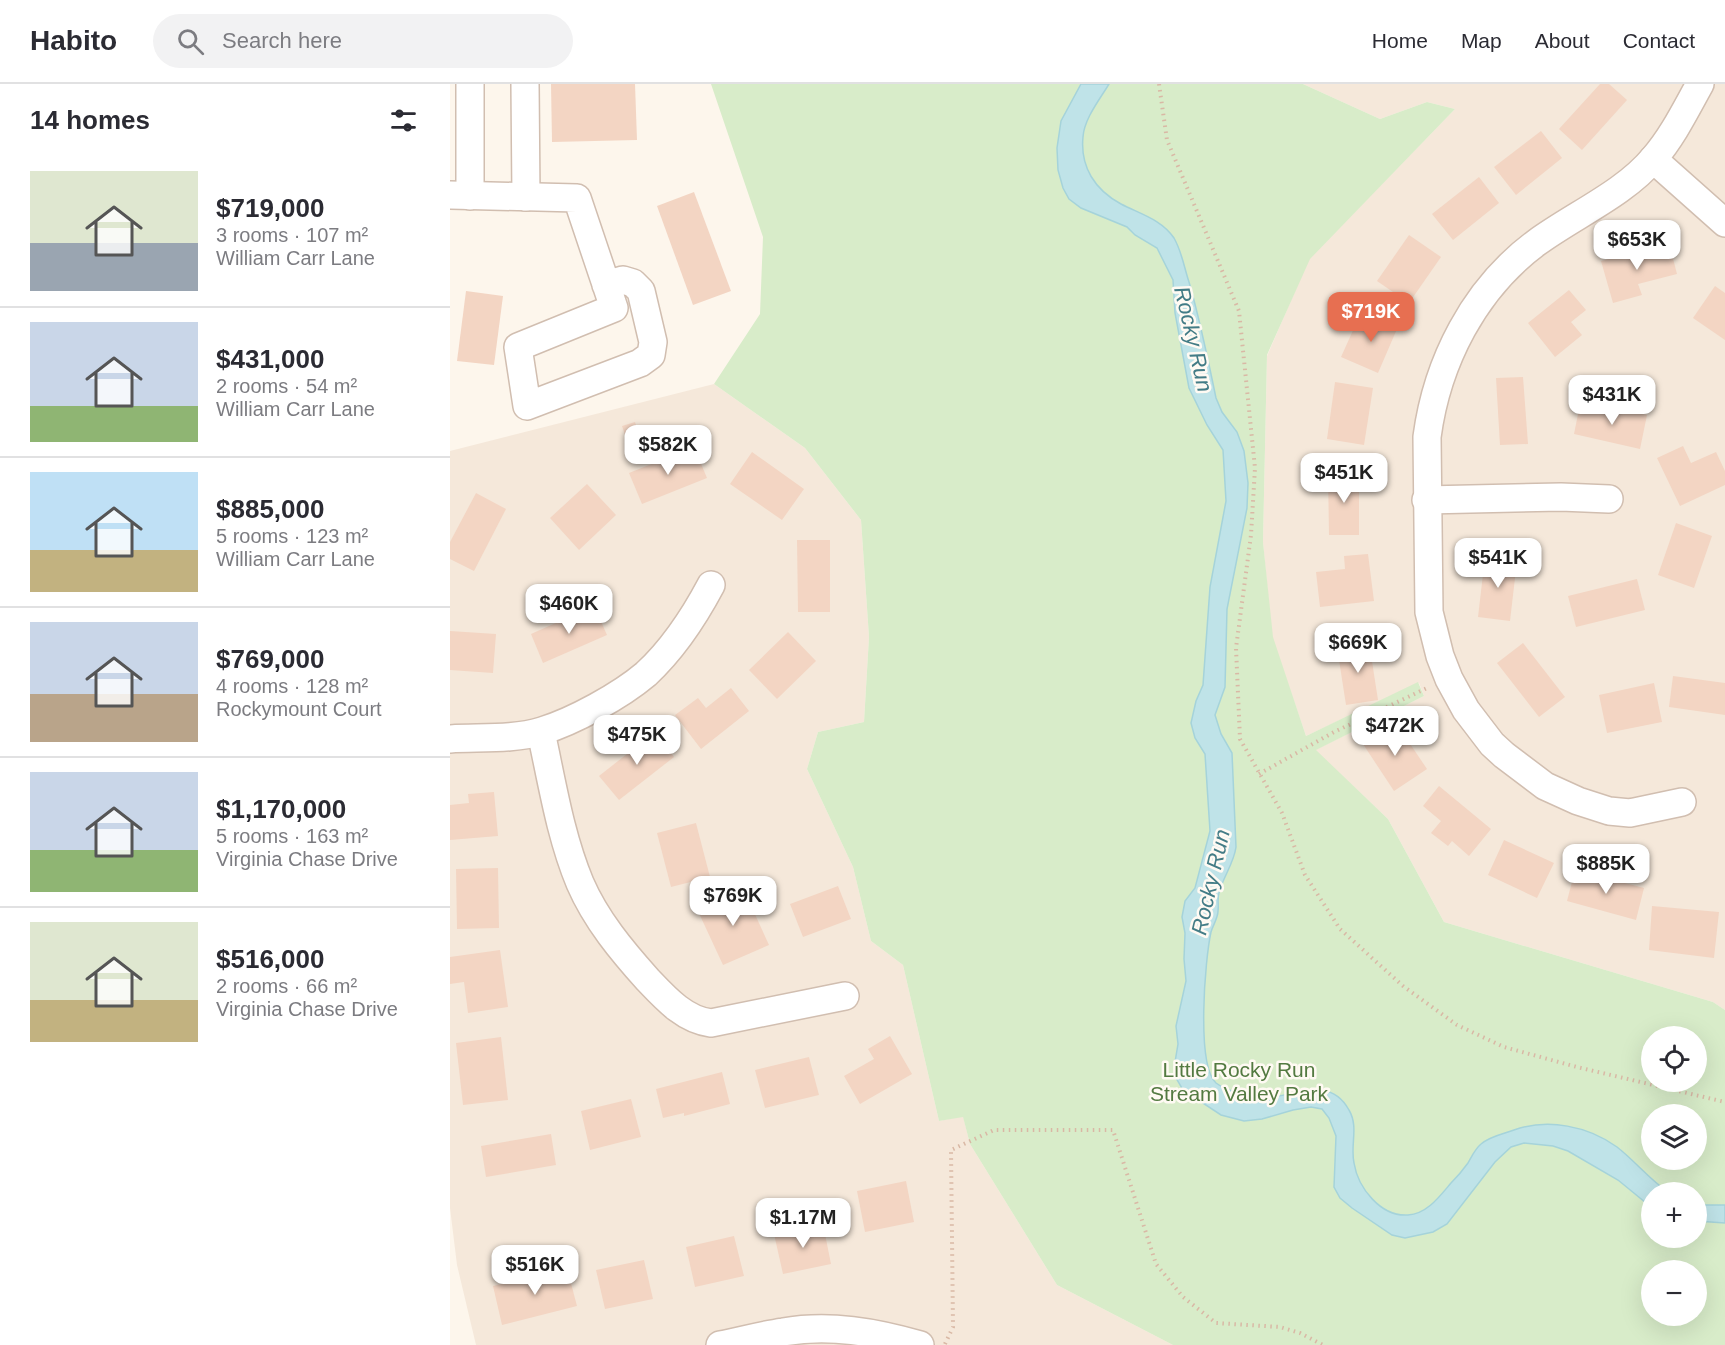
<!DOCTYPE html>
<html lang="en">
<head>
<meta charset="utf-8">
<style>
	body { margin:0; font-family:Helvetica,sans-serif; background:#f2f2f3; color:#2b2b33; height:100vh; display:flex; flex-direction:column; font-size:22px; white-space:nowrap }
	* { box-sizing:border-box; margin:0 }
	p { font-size:20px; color:#7c7c81 }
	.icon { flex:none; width:33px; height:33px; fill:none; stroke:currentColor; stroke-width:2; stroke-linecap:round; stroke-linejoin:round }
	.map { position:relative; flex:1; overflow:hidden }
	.panel { display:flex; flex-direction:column; background:#fff; width:450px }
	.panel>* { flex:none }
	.buttons { position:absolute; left:1191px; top:942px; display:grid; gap:12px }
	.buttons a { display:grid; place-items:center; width:66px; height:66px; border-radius:50%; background:#fff; box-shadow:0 6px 24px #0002; font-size:30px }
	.price { position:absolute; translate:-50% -51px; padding:0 14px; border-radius:12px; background:#fff; color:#222; font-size:20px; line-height:39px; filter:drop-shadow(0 2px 3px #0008) }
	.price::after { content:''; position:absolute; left:50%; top:36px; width:18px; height:14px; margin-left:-9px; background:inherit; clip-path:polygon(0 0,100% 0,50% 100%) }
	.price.active { background:#e76f51; color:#fff }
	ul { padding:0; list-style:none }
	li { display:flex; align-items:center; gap:18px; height:150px; padding:0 30px }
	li+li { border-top:2px solid #e1e1e2 }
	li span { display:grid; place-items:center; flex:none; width:168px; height:120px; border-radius:0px; color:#555 }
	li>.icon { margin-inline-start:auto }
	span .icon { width:72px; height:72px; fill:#fffc; stroke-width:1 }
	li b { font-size:26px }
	h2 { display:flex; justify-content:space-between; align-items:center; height:72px; padding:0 30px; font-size:26px }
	header { display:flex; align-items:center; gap:36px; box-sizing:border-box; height:84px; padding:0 30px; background:#fff; border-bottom:2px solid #e1e1e2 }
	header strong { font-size:28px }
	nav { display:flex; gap:33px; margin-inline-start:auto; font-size:21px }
	.search { width:420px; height:54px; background:#f2f2f3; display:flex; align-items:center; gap:15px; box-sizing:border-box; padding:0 21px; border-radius:33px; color:#7c7c81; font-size:22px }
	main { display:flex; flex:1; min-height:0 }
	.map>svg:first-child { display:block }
	.residential { fill:#f5e8da }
	.green { fill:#d8ecc9; fill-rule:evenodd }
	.water { fill:#bfe3e8; stroke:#a5d3da; stroke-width:1.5 }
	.building { fill:#f3d5c3 }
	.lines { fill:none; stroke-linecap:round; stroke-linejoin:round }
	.minor-casing { stroke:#d1beb0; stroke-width:30 }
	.path { stroke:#d9b8a5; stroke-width:4; stroke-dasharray:1.5 4.5; stroke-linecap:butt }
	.minor { stroke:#fff; stroke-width:27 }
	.labels { text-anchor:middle; stroke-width:5; stroke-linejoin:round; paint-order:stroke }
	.park-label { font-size:21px; fill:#537a41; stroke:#fffaf3 }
	.water-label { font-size:22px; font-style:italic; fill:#437c86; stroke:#fffaf3 }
</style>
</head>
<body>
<header>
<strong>Habito</strong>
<div class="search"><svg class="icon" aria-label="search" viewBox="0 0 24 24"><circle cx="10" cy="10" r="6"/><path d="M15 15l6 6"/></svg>Search here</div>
<nav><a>Home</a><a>Map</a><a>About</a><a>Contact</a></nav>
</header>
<main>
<section class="panel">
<h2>14 homes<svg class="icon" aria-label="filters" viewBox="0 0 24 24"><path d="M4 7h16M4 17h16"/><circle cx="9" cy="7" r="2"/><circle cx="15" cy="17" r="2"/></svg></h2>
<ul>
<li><span style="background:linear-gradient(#dfe7d0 60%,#9aa5b1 0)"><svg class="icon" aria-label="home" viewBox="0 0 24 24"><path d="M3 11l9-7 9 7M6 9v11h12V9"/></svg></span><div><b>$719,000</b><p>3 rooms · 107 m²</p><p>William Carr Lane</p></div></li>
<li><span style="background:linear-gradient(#c9d6e8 70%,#8fb573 0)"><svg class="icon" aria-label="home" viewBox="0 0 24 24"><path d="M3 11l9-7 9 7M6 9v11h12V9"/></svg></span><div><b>$431,000</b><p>2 rooms · 54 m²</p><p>William Carr Lane</p></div></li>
<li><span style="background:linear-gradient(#bfe0f5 65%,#c2b280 0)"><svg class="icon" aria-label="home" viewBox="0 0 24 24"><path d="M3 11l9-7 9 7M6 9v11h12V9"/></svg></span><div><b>$885,000</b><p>5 rooms · 123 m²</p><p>William Carr Lane</p></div></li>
<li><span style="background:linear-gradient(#c9d6e8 60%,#b9a48a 0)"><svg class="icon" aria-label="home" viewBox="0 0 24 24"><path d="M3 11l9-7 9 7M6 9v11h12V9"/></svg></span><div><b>$769,000</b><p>4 rooms · 128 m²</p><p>Rockymount Court</p></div></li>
<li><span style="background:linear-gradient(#c9d6e8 65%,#8fb573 0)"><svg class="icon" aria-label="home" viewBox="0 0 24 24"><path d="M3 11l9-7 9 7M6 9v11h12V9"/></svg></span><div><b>$1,170,000</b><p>5 rooms · 163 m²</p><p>Virginia Chase Drive</p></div></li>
<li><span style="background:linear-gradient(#dfe7d0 65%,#c2b280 0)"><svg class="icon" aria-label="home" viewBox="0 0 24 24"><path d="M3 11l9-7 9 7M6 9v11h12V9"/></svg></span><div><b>$516,000</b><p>2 rooms · 66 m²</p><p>Virginia Chase Drive</p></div></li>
</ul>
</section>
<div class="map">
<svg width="1275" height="1261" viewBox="0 0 1275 1261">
	<rect width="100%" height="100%" fill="#fdf6ec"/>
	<g class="residential">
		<polygon points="853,0 1275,0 1275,926 1263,918 994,838 938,735 865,666 974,612 969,599 856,652 822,553 813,458 817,272 859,175 1005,25 977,18 930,35"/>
		<polygon points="264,300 355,364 411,436 419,553 414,638 368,648 357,685 403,783 421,857 453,881 489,1037 513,1032 520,1060 607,1201 723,1261 26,1261 7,1181 0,1124 0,367"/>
	</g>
	<path class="green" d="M261,0H853L930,35L977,18L1005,25L860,175L817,271L813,458L823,553L856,652L968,598L974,612L866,666L938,735L994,838L1263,918L1275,926V1261H723L607,1201L520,1060L513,1033L489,1037L453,881L421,857L403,783L357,685L368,648L414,638L419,553L411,436L355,364L264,300L310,230L313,153ZM1202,952H1246V998H1202ZM1202,1030H1246V1076H1202ZM1202,1108H1246V1154H1202ZM1202,1186H1246V1232H1202Z"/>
	<g class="water">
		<path d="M631,0H659C650,15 634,35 633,53C630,83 645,106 671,120C690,130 711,135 724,154C732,168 734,183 739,198C750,236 758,275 766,314L772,328L787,348L794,367L798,399L797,424L777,525L775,603L765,631L771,650L782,669L786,763C784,779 773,793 769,809C767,815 769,821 768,827C768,834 763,841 761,848C755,875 746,981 766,999C775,1006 802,1014 813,1014C844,1013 879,990 899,1026C909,1043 900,1061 904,1079C908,1104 931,1133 958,1131C977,1130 990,1112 1001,1099C1007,1093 1013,1086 1018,1079C1022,1072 1025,1065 1031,1060C1040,1052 1053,1050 1064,1046C1098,1034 1138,1042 1167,1063C1185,1077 1199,1095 1218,1108H1202L1201,1123L1168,1096L1118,1067L1103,1062L1074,1059L1061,1063L1045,1078L997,1140L983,1148L955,1154L942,1151L902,1124L890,1114L884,1103L886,1052L879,1034L872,1025L861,1023L843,1026L812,1035L794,1037L771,1031L733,1006L726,994L725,978L728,960L726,942L736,897L734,875L735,849L732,833L735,817L745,804L760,747L755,670L745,654L741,639L746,617L753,601L760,503L776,417L773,366L757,341L739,304L725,229L723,196L707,164L685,151L677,143L631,124L619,115L613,104L608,86L607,64L611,37Z"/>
		<polygon points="1246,1121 1275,1121 1275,1139 1247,1137"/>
	</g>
	<g class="building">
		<polygon points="101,0 185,0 187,56 102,58"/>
		<polygon points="1150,0 1159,0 1177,16 1132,66 1109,45"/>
		<polygon points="1091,47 1112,74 1066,111 1044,83"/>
		<polygon points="1029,93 1049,119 1003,156 982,130"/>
		<polygon points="244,108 281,207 243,221 207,122"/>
		<polygon points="959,151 991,173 959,219 927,197"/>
		<polygon points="1219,159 1227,190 1188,200 1192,211 1163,219 1151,177"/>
		<polygon points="1265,202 1275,209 1275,256 1243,234"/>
		<polygon points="1119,206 1136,226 1121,238 1132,251 1105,273 1078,239"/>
		<polygon points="16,207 53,212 44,281 7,277"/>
		<polygon points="927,228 950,238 928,289 891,273 905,242 919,247"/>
		<polygon points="1073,293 1078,360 1050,361 1046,294"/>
		<polygon points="885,298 923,304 914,361 877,355"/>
		<polygon points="1154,321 1197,331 1190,365 1124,350 1129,325 1152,330"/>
		<polygon points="185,338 190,353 177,357 172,342"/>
		<polygon points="1233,362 1241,379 1266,368 1275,387 1275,401 1230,422 1207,374"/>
		<polygon points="244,363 257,394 192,420 179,389"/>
		<polygon points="302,368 354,405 332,436 280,400"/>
		<polygon points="878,389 909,389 909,451 879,451"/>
		<polygon points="137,400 166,431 129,466 100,434"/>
		<polygon points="26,409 56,425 24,487 0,475 0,458"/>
		<polygon points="1226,439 1262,452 1244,504 1208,491"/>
		<polygon points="347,456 380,456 380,528 348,528"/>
		<polygon points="918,470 924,517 870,523 866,488 895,485 894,472"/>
		<polygon points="1035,473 1067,477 1060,537 1028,533"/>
		<polygon points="1187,495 1195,526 1126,543 1118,512"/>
		<polygon points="144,522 157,551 93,579 81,550"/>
		<polygon points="0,547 46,550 43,589 0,586"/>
		<polygon points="338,548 366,577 327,615 299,586"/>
		<polygon points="919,558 928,616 896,621 887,563"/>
		<polygon points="1073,559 1115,613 1089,633 1047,579"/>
		<polygon points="1223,592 1275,599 1275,631 1219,623"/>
		<polygon points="1204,599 1212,638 1157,649 1149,611"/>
		<polygon points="281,604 299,627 251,665 225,631 248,614 256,624"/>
		<polygon points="946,639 977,685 944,707 913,660"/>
		<polygon points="205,648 224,673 169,716 149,692"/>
		<polygon points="989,702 1041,745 1019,772 1002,757 998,762 981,749 991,737 973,722"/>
		<polygon points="44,708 48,752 0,756 0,721 19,719 18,710"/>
		<polygon points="246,739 260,793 221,803 207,749"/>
		<polygon points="1054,756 1104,779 1087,814 1038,791"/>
		<polygon points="48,784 49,844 7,845 6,785"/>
		<polygon points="1125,786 1194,804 1186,836 1117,817"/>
		<polygon points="388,802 401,835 353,853 340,820"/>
		<polygon points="293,804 319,861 273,881 247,825"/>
		<polygon points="1202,822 1269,828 1264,874 1199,866"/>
		<polygon points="50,866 58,923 18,929 14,898 0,900 0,873"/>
		<polygon points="440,952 462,990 410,1020 394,992 424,975 418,965"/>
		<polygon points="51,953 58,1016 13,1021 6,959"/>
		<polygon points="359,973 369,1011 315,1024 305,986"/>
		<polygon points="272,988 280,1020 234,1032 234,1029 213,1034 206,1005"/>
		<polygon points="181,1015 191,1053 140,1066 131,1027"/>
		<polygon points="101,1050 106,1081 36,1093 31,1062"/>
		<polygon points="456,1097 464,1138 415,1148 407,1107"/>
		<polygon points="373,1140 381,1180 333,1190 324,1150"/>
		<polygon points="284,1152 294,1192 245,1203 236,1163"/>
		<polygon points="194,1176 203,1215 155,1225 146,1186"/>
		<polygon points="117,1184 127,1222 52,1241 43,1202"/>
	</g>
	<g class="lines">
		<defs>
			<g id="minor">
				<polyline points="75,0 76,113"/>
				<polyline points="1203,75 1275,139"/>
				<polyline points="0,111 127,114 164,224 68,263 77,322 190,279 201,271 203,258 191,207 183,199 173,196 156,201"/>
				<polyline points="20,112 20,0"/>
				<polyline points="976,416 1111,413 1159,415"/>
				<path d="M91,648C102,698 110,751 130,799C146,836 172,867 198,896C216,915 235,936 261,939L395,912"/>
				<path d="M0,655C29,653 63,656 92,647C124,637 170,612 196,590C223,565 244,533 261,501"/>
				<path d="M1232,718L1180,729L1159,727L1128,717L1095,702L1054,671L1042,660L1016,626L999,595L990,572L979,528L977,353C987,278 1024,205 1086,159C1124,131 1174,110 1204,74C1223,52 1236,25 1250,0"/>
				<path d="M270,1261C291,1257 312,1251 333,1248C380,1240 425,1248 470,1261"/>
			</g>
		</defs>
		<use href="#minor" class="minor-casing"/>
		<g class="path">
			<polyline points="709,0 717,56 789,227 805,384 801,451 786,564 790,655 832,729 855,791 890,845 953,902 1007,941 1054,963 1127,983 1275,1018"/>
			<polyline points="809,690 884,648 977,604"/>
			<polyline points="495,1260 503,1243 501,1066 544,1046 663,1046 706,1180 733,1213 766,1239 830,1243 850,1249 873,1261"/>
		</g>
		<use href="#minor" class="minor"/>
	</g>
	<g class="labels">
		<g class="park-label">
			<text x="789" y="993">Little Rocky Run<tspan x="789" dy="24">Stream Valley Park</tspan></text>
		</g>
		<g class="water-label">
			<text transform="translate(744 255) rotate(77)" y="8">Rocky Run</text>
			<text transform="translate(760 798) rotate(-77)" y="8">Rocky Run</text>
		</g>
	</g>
</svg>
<div class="buttons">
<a><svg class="icon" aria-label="locate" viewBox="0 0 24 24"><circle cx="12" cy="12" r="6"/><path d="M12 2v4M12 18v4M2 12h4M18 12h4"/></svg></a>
<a><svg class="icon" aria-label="layers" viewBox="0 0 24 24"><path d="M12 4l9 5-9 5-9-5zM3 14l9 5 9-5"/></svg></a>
<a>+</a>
<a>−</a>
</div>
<b class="price" style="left:1187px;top:187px">$653K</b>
<b class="price active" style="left:921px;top:259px">$719K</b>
<b class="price" style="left:1162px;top:342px">$431K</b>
<b class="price" style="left:218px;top:392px">$582K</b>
<b class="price" style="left:894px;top:420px">$451K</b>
<b class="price" style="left:1048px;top:505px">$541K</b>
<b class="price" style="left:119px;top:551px">$460K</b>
<b class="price" style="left:908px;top:590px">$669K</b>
<b class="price" style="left:945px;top:673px">$472K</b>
<b class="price" style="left:187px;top:682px">$475K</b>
<b class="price" style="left:1156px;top:811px">$885K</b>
<b class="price" style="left:283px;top:843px">$769K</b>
<b class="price" style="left:353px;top:1165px">$1.17M</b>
<b class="price" style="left:85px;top:1212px">$516K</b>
</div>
</main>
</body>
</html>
